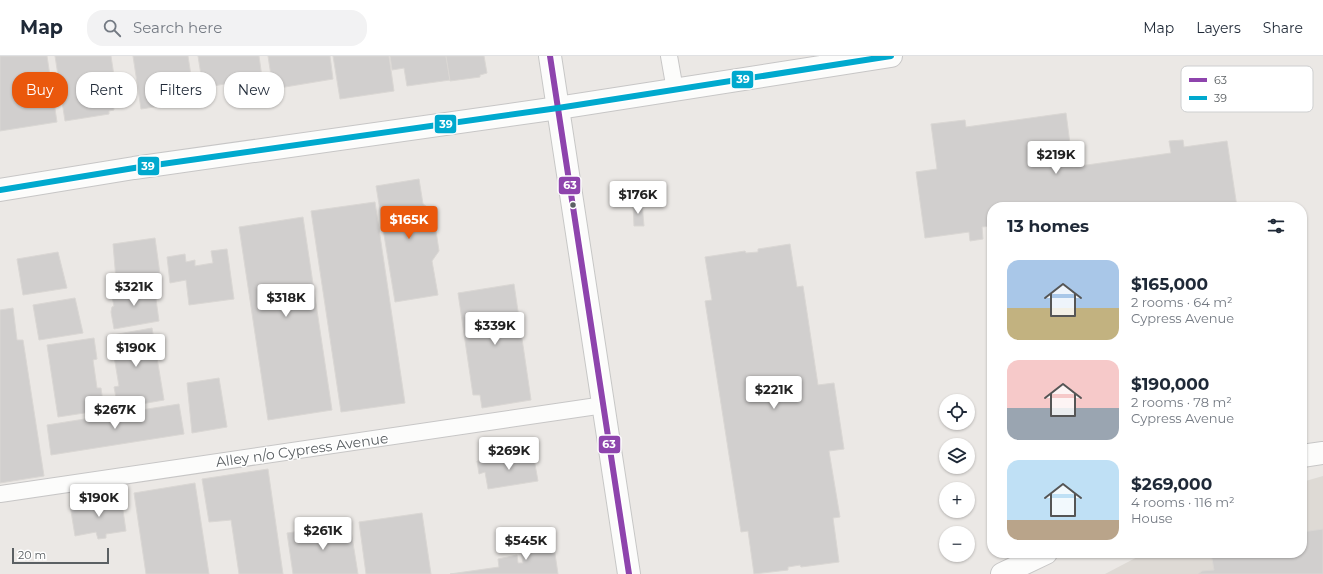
<!DOCTYPE html>
<html lang="en">
<head>
<meta charset="utf-8">
<style>
	body { margin:0; font-family:Montserrat,sans-serif; background:#f2f2f3; color:#1f2937; height:100vh; display:flex; flex-direction:column; font-size:15px; white-space:nowrap }
	* { box-sizing:border-box; margin:0 }
	p { font-size:13px; color:#747a83 }
	.icon { flex:none; width:22px; height:22px; fill:none; stroke:currentColor; stroke-width:2; stroke-linecap:round; stroke-linejoin:round }
	.map { position:relative; flex:1; overflow:hidden }
	.sheet { position:absolute; left:987px; top:146px; width:320px; height:356px; display:flex; flex-direction:column; background:#fff; border-radius:16px; box-shadow:0 1px 3px #0004 }
	.sheet>* { flex:none }
	.top-card { position:absolute; left:12px; top:16px; width:380px; height:36px; display:flex; gap:8px }
	.controls { position:absolute; left:939px; top:338px; display:grid; gap:8px }
	.controls a { display:grid; place-items:center; width:36px; height:36px; border-radius:50%; background:#fff; box-shadow:0 1px 3px #0004; font-size:20px }
	.scale { position:absolute; left:12px; bottom:10px; width:97px; box-sizing:border-box; padding-left:4px; border:2px solid #5b6063; border-top:0; font-size:11px; line-height:14px; white-space:nowrap; color:#5b6063; -webkit-text-stroke:3px #fff; paint-order:stroke }
	.price { position:absolute; translate:-50% -34px; padding:0 9px; border-radius:4px; background:#fff; color:#222; font-size:13px; line-height:26px; filter:drop-shadow(0 1px 2px #0008) }
	.price::after { content:''; position:absolute; left:50%; top:24px; width:12px; height:9px; margin-left:-6px; background:inherit; clip-path:polygon(0 0,100% 0,50% 100%) }
	.price.current { background:#ea580c; color:#fff }
	ul { padding:0; list-style:none }
	li { display:flex; align-items:center; gap:12px; height:100px; padding:0 20px }
	li span { display:grid; place-items:center; flex:none; width:112px; height:80px; border-radius:12px; color:#555 }
	li>.icon { margin-inline-start:auto }
	span .icon { width:48px; height:48px; fill:#fffc; stroke-width:1 }
	li b { font-size:17px }
	h2 { display:flex; justify-content:space-between; align-items:center; height:48px; padding:0 20px; font-size:17px }
	.tag { padding:0 14px; border-radius:16px; background:#fff; box-shadow:0 1px 3px #0004; font-size:14px; line-height:36px }
	.tag.current { background:#ea580c; color:#fff }
	header { display:flex; align-items:center; gap:24px; box-sizing:border-box; height:56px; padding:0 20px; background:#fff; border-bottom:1px solid #e0e1e3 }
	header strong { font-size:19px }
	nav { display:flex; gap:22px; margin-inline-start:auto; font-size:14px }
	.search { width:280px; height:36px; background:#f2f2f3; display:flex; align-items:center; gap:10px; box-sizing:border-box; padding:0 14px; border-radius:16px; color:#747a83; font-size:15px }
	.map>svg:first-child { display:block }
	.education { fill:#dedad5 }
	.building { fill:#d1cfce; stroke:#dad7d4 }
	.lines { fill:none; stroke-linecap:round; stroke-linejoin:round }
	.service-casing { stroke:#c7c6c6; stroke-width:18 }
	.minor-casing { stroke:#c7c6c6; stroke-width:24 }
	.tertiary-casing { stroke:#c7c6c6; stroke-width:24 }
	.secondary-casing { stroke:#c7c7c6; stroke-width:24 }
	.service { stroke:#fcfcfb; stroke-width:16 }
	.minor { stroke:#fcfcfb; stroke-width:22 }
	.tertiary { stroke:#fcfcfb; stroke-width:22 }
	.secondary { stroke:#fcfcfb; stroke-width:22 }
	.bus-1-casing { stroke:#fff; stroke-width:9 }
	.bus-2-casing { stroke:#fff; stroke-width:9 }
	.bus-1 { stroke:#8e44ad; stroke-width:6 }
	.bus-2 { stroke:#00a9ce; stroke-width:6 }
	.bus-dot { fill:#5b6063; stroke:#fff; stroke-width:1.5 }
	.labels { text-anchor:middle; stroke-width:3; stroke-linejoin:round; paint-order:stroke }
	.street-label { font-size:14px; fill:#5b6063; stroke:#fff }
	.key { fill:#fff; stroke:#cecfd0; stroke-width:1 }
	.key-label { font-size:11px; fill:#5b6063 }
	.line-badge { stroke:#fff; stroke-width:1.5 }
	.badge-label { font-size:11px; text-anchor:middle; font-weight:bold; fill:#fff }
</style>
</head>
<body>
<header>
<strong>Map</strong>
<div class="search"><svg class="icon" aria-label="search" viewBox="0 0 24 24"><circle cx="10" cy="10" r="6"/><path d="M15 15l6 6"/></svg>Search here</div>
<nav><a>Map</a><a>Layers</a><a>Share</a></nav>
</header>
<div class="map">
<svg width="1323" height="518" viewBox="0 0 1323 518">
	<rect width="100%" height="100%" fill="#ebe8e5"/>
	<polygon class="education" points="1323,420 1323,518 1105,518 1145,497 1302,497 1302,426"/>
	<g class="building">
		<polygon points="0,0 47,0 57,66 0,75"/>
		<polygon points="55,0 111,0 115,26 110,26 114,54 109,55 109,58 65,65"/>
		<polygon points="133,0 188,0 195,45 141,53"/>
		<polygon points="198,0 259,0 262,21 203,32"/>
		<polygon points="268,0 330,0 333,23 273,33"/>
		<polygon points="333,0 389,0 394,35 340,43"/>
		<polygon points="390,0 446,0 450,24 407,30 404,12 392,14"/>
		<polygon points="446,0 484,0 487,17 480,19 480,21 450,25"/>
		<polygon points="1066,57 1073,111 1171,97 1169,85 1183,84 1184,91 1227,85 1237,151 992,151 992,170 982,171 983,183 970,185 969,176 925,182 916,116 937,113 931,68 965,64 966,71"/>
		<polygon points="419,123 423,148 433,155 439,195 432,205 438,239 395,246 376,130"/>
		<polygon points="375,146 405,347 341,356 311,155"/>
		<polygon points="633,147 642,147 644,170 634,170"/>
		<polygon points="303,161 332,354 268,364 239,171"/>
		<polygon points="155,182 160,218 116,224 113,188"/>
		<polygon points="790,188 797,231 803,230 818,329 834,327 844,393 829,395 840,461 833,462 839,506 801,511 800,509 788,511 788,514 754,518 748,475 741,476 705,245 712,244 705,201 745,195 746,197 758,196 758,193"/>
		<polygon points="227,193 234,243 189,249 186,224 170,227 167,201 185,198 186,206 195,204 195,210 213,207 211,195"/>
		<polygon points="58,196 67,232 23,239 17,203"/>
		<polygon points="514,228 531,344 482,352 480,339 473,339 458,237"/>
		<polygon points="154,229 159,265 114,273 111,256 112,251 114,250 111,236"/>
		<polygon points="75,242 83,277 39,284 33,249"/>
		<polygon points="13,252 17,284 23,284 44,420 0,427 0,254"/>
		<polygon points="152,272 164,344 118,352 114,331 119,330 114,300 110,301 107,280"/>
		<polygon points="94,282 97,303 93,304 97,332 101,332 104,354 58,361 47,289"/>
		<polygon points="219,322 227,371 192,377 187,327"/>
		<polygon points="179,348 184,378 51,399 47,369"/>
		<polygon points="533,397 538,425 488,433 485,416 479,418 477,405"/>
		<polygon points="268,413 283,518 239,518 231,464 209,466 202,423"/>
		<polygon points="195,427 209,518 146,518 134,437"/>
		<polygon points="121,441 126,475 106,478 106,482 98,483 96,476 75,480 70,449"/>
		<polygon points="422,457 431,518 366,518 359,466"/>
		<polygon points="350,468 358,518 293,518 287,477"/>
		<polygon points="1323,473 1323,518 1198,518 1202,515 1214,514 1211,497 1302,497 1302,476"/>
		<polygon points="553,484 558,518 450,518 499,511 498,503 517,499 518,507 523,507 520,489"/>
	</g>
	<g class="lines">
		<defs>
			<g id="service">
				<polyline points="669,0 675,34"/>
				<polyline points="0,438 604,349"/>
			</g>
			<g id="minor">
				<polyline points="1302,400 1323,397"/>
				<polyline points="1002,518 1046,497"/>
			</g>
			<polyline id="tertiary" points="0,134 134,112 558,52 891,0"/>
			<polyline id="secondary" points="550,0 629,518"/>
		</defs>
		<use href="#service" class="service-casing"/>
		<use href="#minor" class="minor-casing"/>
		<use href="#tertiary" class="tertiary-casing"/>
		<use href="#secondary" class="secondary-casing"/>
		<use href="#service" class="service"/>
		<use href="#minor" class="minor"/>
		<use href="#tertiary" class="tertiary"/>
		<use href="#secondary" class="secondary"/>
		<defs>
			<polyline id="bus-1" points="550,0 629,518"/>
			<polyline id="bus-2" points="0,134 134,112 558,52 891,0"/>
		</defs>
		<use href="#bus-1" class="bus-1-casing"/>
		<use href="#bus-2" class="bus-2-casing"/>
		<use href="#bus-1" class="bus-1"/>
		<use href="#bus-2" class="bus-2"/>
	</g>
	<circle class="bus-dot" cx="573" cy="149" r="3.5"/>
	<g class="labels">
		<g class="street-label">
			<text transform="translate(302 394) rotate(-8)" y="5">Alley n/o Cypress Avenue</text>
		</g>
	</g>
	<rect x="1181" y="10" width="132" height="46" rx="6" class="key"/>
	<rect x="1189" y="22" width="18" height="4" fill="#8e44ad"/>
	<rect x="1189" y="40" width="18" height="4" fill="#00a9ce"/>
	<g class="key-label">
		<text x="1214" y="28">63</text>
		<text x="1214" y="46">39</text>
	</g>
	<g class="line-badge">
		<rect x="731" y="14" width="23" height="19" rx="4" fill="#00a9ce"/>
		<rect x="434" y="58" width="23" height="20" rx="4" fill="#00a9ce"/>
		<rect x="137" y="100" width="23" height="20" rx="4" fill="#00a9ce"/>
		<rect x="558" y="120" width="23" height="19" rx="4" fill="#8e44ad"/>
		<rect x="598" y="379" width="23" height="19" rx="4" fill="#8e44ad"/>
	</g>
	<g class="badge-label">
		<text x="743" y="27">39</text>
		<text x="446" y="72">39</text>
		<text x="148" y="114">39</text>
		<text x="570" y="133">63</text>
		<text x="609" y="392">63</text>
	</g>
</svg>
<div class="controls">
<a><svg class="icon" aria-label="locate" viewBox="0 0 24 24"><circle cx="12" cy="12" r="6"/><path d="M12 2v4M12 18v4M2 12h4M18 12h4"/></svg></a>
<a><svg class="icon" aria-label="layers" viewBox="0 0 24 24"><path d="M12 4l9 5-9 5-9-5zM3 14l9 5 9-5"/></svg></a>
<a>+</a>
<a>−</a>
</div>
<div class="scale">20 m</div>
<b class="price" style="left:1056px;top:119px">$219K</b>
<b class="price" style="left:638px;top:159px">$176K</b>
<b class="price current" style="left:409px;top:184px">$165K</b>
<b class="price" style="left:134px;top:251px">$321K</b>
<b class="price" style="left:286px;top:262px">$318K</b>
<b class="price" style="left:495px;top:290px">$339K</b>
<b class="price" style="left:136px;top:312px">$190K</b>
<b class="price" style="left:774px;top:354px">$221K</b>
<b class="price" style="left:115px;top:374px">$267K</b>
<b class="price" style="left:509px;top:415px">$269K</b>
<b class="price" style="left:99px;top:462px">$190K</b>
<b class="price" style="left:323px;top:495px">$261K</b>
<b class="price" style="left:526px;top:505px">$545K</b>
<div class="top-card">
<a class="tag current">Buy</a>
<a class="tag">Rent</a>
<a class="tag">Filters</a>
<a class="tag">New</a>
</div>
<section class="sheet">
<h2>13 homes<svg class="icon" aria-label="filters" viewBox="0 0 24 24"><path d="M4 7h16M4 17h16"/><circle cx="9" cy="7" r="2"/><circle cx="15" cy="17" r="2"/></svg></h2>
<ul>
<li><span style="background:linear-gradient(#a9c7e8 60%,#c2b280 0)"><svg class="icon" aria-label="home" viewBox="0 0 24 24"><path d="M3 11l9-7 9 7M6 9v11h12V9"/></svg></span><div><b>$165,000</b><p>2 rooms · 64 m²</p><p>Cypress Avenue</p></div></li>
<li><span style="background:linear-gradient(#f6c9c9 60%,#9aa5b1 0)"><svg class="icon" aria-label="home" viewBox="0 0 24 24"><path d="M3 11l9-7 9 7M6 9v11h12V9"/></svg></span><div><b>$190,000</b><p>2 rooms · 78 m²</p><p>Cypress Avenue</p></div></li>
<li><span style="background:linear-gradient(#bfe0f5 75%,#b9a48a 0)"><svg class="icon" aria-label="home" viewBox="0 0 24 24"><path d="M3 11l9-7 9 7M6 9v11h12V9"/></svg></span><div><b>$269,000</b><p>4 rooms · 116 m²</p><p>House</p></div></li>
</ul>
</section>
</div>
</body>
</html>
